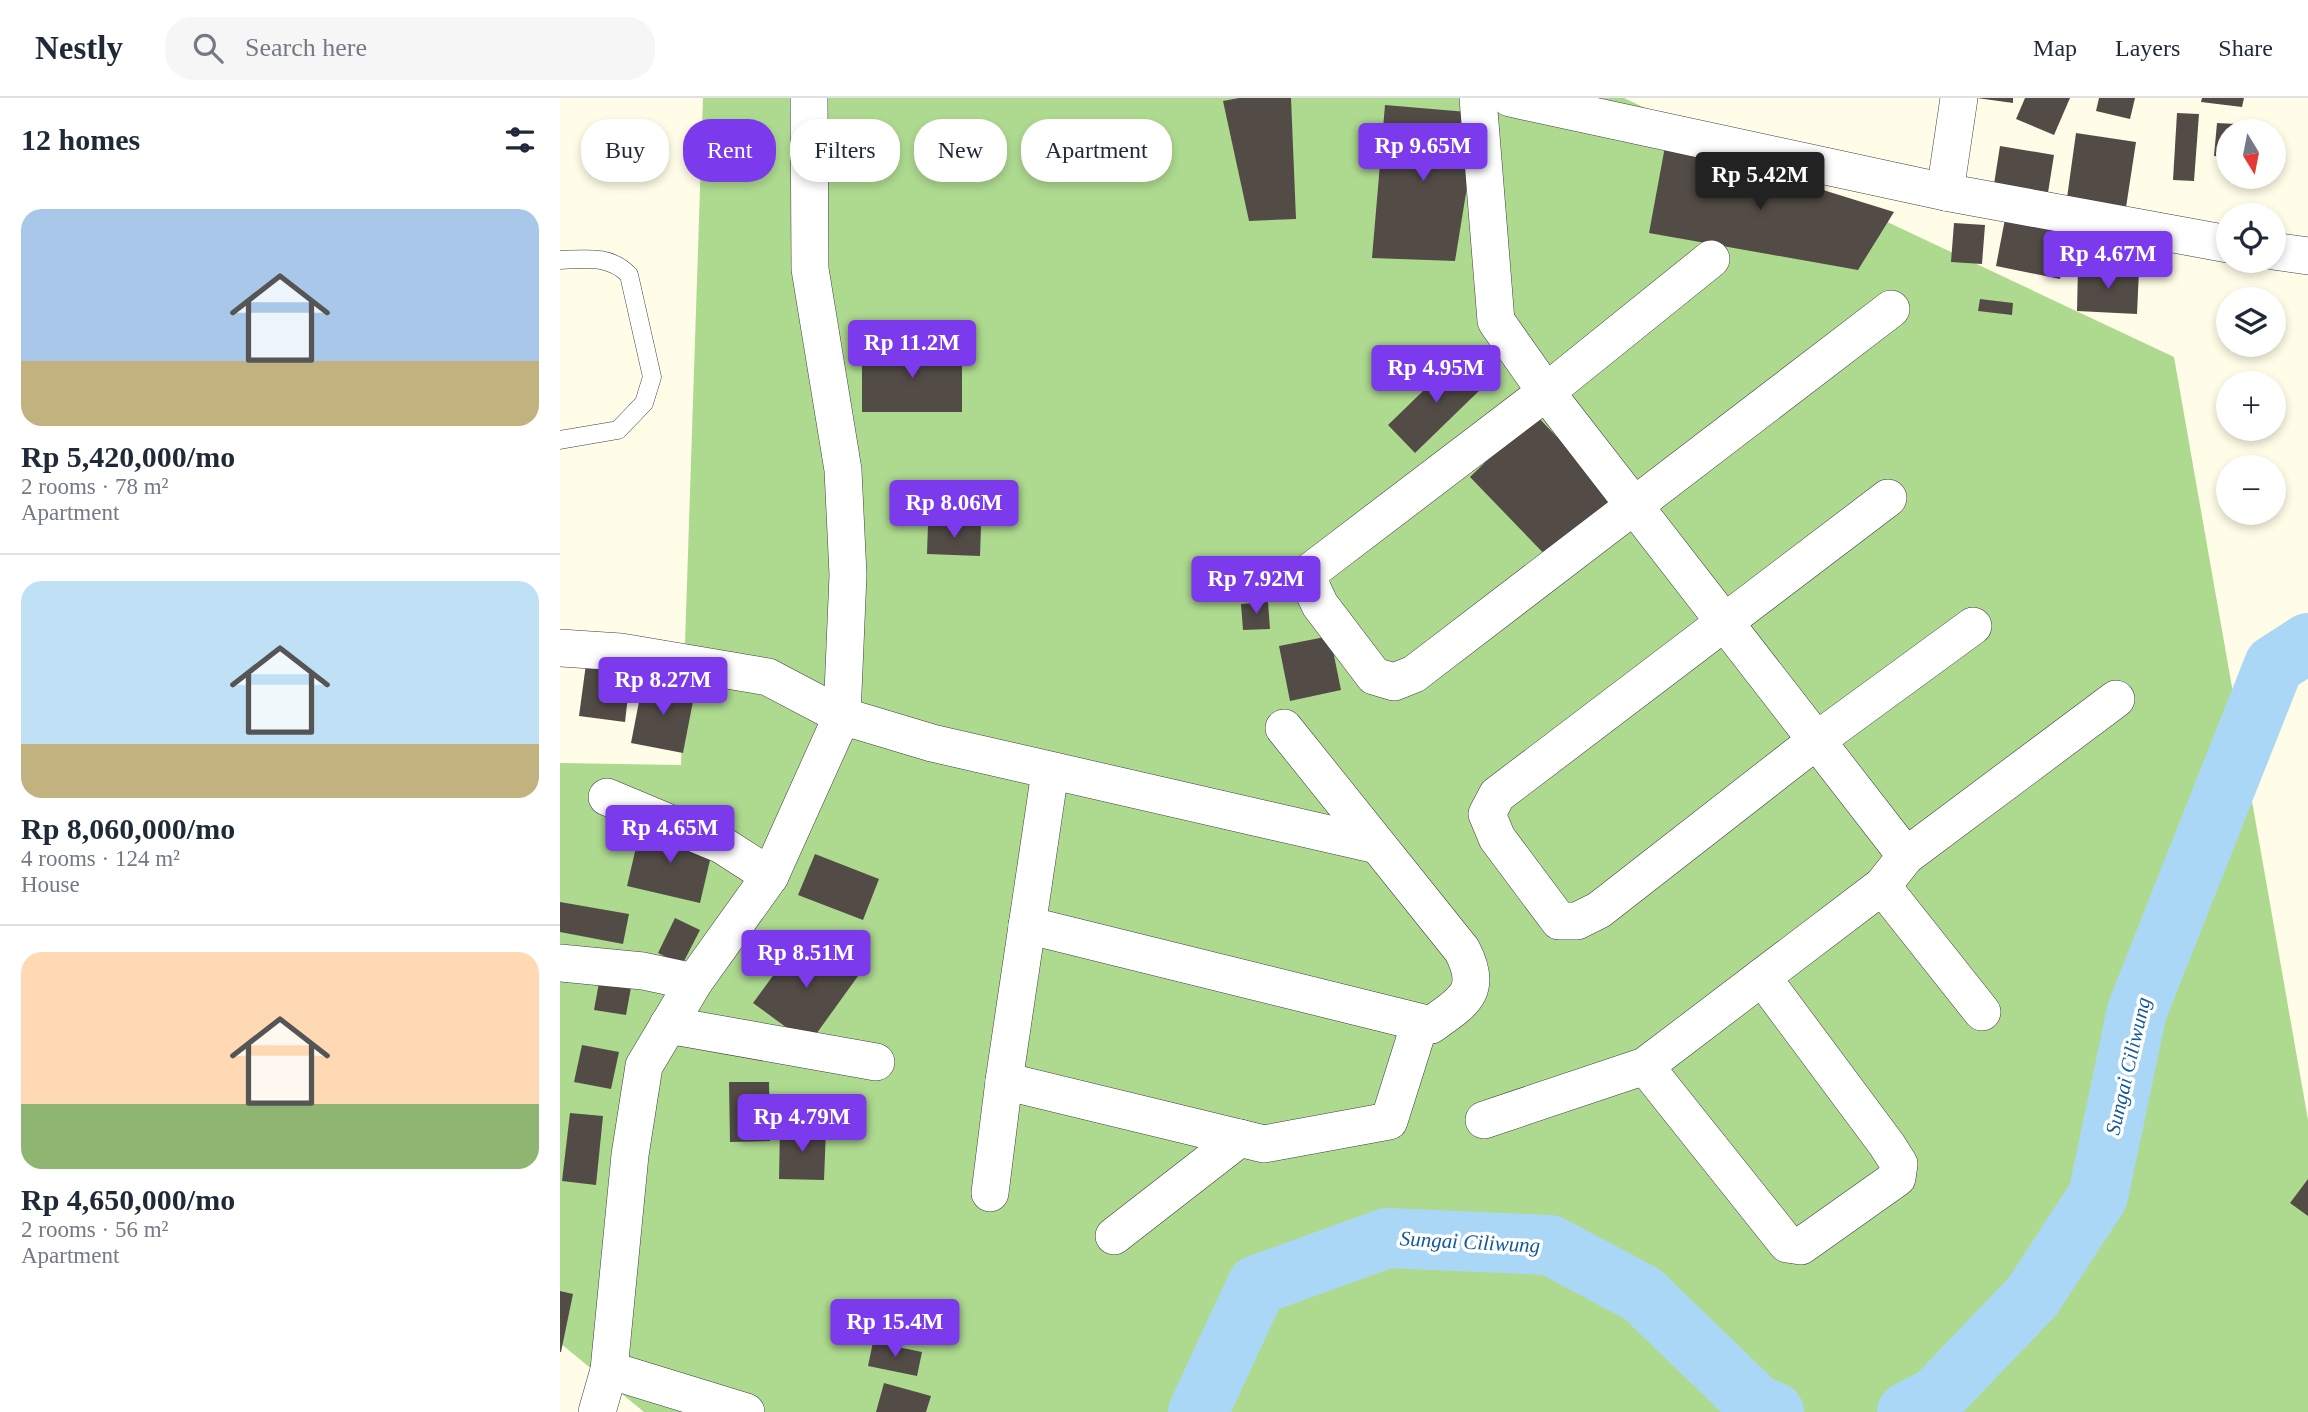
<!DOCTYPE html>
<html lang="en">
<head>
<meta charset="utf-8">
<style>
	body { margin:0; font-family:Georgia,serif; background:#f6f6f7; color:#1f2937; height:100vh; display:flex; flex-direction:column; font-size:26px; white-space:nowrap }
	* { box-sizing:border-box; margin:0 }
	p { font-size:23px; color:#747a83 }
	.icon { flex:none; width:38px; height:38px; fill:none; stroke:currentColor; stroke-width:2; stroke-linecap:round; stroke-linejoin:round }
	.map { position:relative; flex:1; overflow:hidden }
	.details { display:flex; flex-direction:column; background:#fff; width:560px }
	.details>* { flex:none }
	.hud { position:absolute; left:21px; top:21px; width:665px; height:63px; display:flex; gap:14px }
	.needle { width:46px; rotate:170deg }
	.buttons { position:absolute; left:1656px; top:21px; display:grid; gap:14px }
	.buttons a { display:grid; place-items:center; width:70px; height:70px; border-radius:50%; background:#fff; box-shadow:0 4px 10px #0003; font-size:35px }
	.price { position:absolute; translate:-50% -60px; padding:0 16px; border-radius:7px; background:#7c3aed; color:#fff; font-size:23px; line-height:46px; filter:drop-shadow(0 2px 4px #0008) }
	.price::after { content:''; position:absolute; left:50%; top:42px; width:21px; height:16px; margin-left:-10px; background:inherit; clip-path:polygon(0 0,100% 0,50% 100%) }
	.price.current { background:#222; color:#fff }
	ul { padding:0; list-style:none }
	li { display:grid; align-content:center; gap:14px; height:371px; padding:0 21px }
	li+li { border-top:2px solid #e0e1e3 }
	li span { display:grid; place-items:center; height:217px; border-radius:21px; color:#555 }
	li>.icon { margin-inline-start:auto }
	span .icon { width:126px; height:126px; fill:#fffc; stroke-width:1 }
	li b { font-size:30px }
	h2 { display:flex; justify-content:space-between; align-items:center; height:84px; padding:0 21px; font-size:30px }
	.pill { padding:0 24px; border-radius:28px; background:#fff; box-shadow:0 4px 10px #0003; font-size:24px; line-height:63px }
	.pill.current { background:#7c3aed; color:#fff }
	header { display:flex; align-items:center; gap:42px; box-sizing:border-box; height:98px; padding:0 35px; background:#fff; border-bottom:2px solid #e0e1e3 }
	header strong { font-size:33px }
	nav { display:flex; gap:38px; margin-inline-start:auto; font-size:24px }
	.search { width:490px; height:63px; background:#f6f6f7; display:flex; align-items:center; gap:18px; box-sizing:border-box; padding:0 24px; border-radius:28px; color:#747a83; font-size:26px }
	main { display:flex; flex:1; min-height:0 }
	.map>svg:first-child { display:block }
	.forest { fill:#aeda90 }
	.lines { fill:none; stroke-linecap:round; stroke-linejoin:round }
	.river { stroke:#abd7f7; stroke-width:60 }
	.building { fill:#534c46 }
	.service-casing { stroke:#3d3d3d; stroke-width:19 }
	.minor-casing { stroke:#3d3d3d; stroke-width:38 }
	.service { stroke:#fff; stroke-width:18 }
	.minor { stroke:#fff; stroke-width:37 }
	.labels { text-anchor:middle; stroke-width:7; stroke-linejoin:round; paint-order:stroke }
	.water-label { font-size:21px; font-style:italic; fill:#12599d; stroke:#fff }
</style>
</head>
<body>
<header>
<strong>Nestly</strong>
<div class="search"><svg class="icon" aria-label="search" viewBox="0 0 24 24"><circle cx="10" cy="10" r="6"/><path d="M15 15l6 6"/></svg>Search here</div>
<nav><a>Map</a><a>Layers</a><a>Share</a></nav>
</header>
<main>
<section class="details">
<h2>12 homes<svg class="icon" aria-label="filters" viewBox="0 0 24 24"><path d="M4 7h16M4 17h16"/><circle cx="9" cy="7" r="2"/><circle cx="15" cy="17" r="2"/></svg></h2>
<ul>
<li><span style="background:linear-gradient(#a9c7e8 70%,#c2b280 0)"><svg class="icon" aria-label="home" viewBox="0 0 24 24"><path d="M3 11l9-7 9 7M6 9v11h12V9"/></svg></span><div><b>Rp 5,420,000/mo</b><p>2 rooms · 78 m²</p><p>Apartment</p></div></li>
<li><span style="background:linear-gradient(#bfe0f5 75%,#c2b280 0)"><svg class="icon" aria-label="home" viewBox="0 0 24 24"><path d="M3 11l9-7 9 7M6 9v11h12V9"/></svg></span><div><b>Rp 8,060,000/mo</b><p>4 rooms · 124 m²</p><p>House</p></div></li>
<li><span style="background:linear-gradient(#ffd9b3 70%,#8fb573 0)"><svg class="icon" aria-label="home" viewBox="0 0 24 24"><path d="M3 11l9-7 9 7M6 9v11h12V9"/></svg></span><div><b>Rp 4,650,000/mo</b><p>2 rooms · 56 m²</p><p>Apartment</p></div></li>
</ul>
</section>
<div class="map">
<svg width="1748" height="1314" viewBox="0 0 1748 1314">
	<rect width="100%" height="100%" fill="#fffce7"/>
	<polygon class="forest" points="143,0 1064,0 1614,259 1748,1022 1748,1314 84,1314 0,1245 0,665 121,667"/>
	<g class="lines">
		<g class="river">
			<polyline points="638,1314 697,1187 827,1140 990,1147 1082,1196 1197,1307 1214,1314"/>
			<polyline points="1347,1314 1376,1299 1472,1199 1538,1098 1577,913 1714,567 1748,545"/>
		</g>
	</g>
	<g class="building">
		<polygon points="679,0 731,0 736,121 689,123 663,3"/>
		<polygon points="1417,0 1453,0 1453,5"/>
		<polygon points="1465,0 1510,0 1494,37 1456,21"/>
		<polygon points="1539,0 1575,0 1570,21 1536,13"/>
		<polygon points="1642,0 1684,0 1682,9 1641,4"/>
		<polygon points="825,7 919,15 895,163 812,160"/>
		<polygon points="1617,15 1639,16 1634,83 1613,82"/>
		<polygon points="1657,25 1695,27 1695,33 1668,33 1668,59 1654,58"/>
		<polygon points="1516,35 1576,44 1565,116 1506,107"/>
		<polygon points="1106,43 1334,114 1298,172 1089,135"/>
		<polygon points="1440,48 1494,57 1486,107 1432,99"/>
		<polygon points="1445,121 1510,134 1500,181 1436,168"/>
		<polygon points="1394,125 1425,127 1422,166 1391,164"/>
		<polygon points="1518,170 1579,172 1577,216 1517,213"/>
		<polygon points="1420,201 1453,205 1452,217 1418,213"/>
		<rect x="302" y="251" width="100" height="63"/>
		<polygon points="897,260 925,287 855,355 828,327"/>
		<polygon points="975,316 1057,402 992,464 910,379"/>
		<polygon points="368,426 421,428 420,458 367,456"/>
		<polygon points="708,504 710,531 683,532 681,506"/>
		<polygon points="770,538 781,592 730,603 719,548"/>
		<polygon points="26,566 71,572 65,624 19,618"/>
		<polygon points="83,583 135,593 123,655 71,645"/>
		<polygon points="81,728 154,745 140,805 67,788"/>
		<polygon points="255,756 319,781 303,822 238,797"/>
		<polygon points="0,804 69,816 63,846 0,834"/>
		<polygon points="115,820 140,832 122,867 98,855"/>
		<polygon points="242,838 298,878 249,946 193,905"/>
		<polygon points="40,879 72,884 66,917 34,912"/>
		<polygon points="22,947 59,954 51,991 14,984"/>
		<polygon points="169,984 209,984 210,1043 170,1044"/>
		<polygon points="10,1015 43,1018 36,1087 2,1083"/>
		<polygon points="220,1030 266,1031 264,1082 219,1081"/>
		<polygon points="1748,1081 1748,1118 1730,1105"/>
		<polygon points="0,1193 13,1196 1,1254 0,1254"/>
		<polygon points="313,1244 362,1254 357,1278 308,1268"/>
		<polygon points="324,1285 371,1298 366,1314 316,1314"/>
	</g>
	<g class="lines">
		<defs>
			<path id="service" d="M0,162C26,161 50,157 69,177L92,279L84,305L58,332L0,342"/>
			<g id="minor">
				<polyline points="918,0 936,223 986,294 1346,758"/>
				<polyline points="950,0 1385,94 1668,146"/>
				<polyline points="1385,94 1399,0"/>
				<polyline points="1713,153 1748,158"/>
				<polyline points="1151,161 986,294 751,473 751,488 760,507 814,578 834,584 854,576 1331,211"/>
				<polyline points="1328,400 937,697 927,716 937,740 999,823 1017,823 1039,812 1257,642 1413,528"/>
				<polyline points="0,550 61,554 208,579 282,618 372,645 817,747"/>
				<polyline points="47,699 162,747 210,778"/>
				<polyline points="1322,788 1422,914"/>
				<path d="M467,827L871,927C903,904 924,894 902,852L724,630"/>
				<polyline points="0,865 83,873 134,884"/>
				<polyline points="108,927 316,964"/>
				<polyline points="1085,968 1227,1146 1241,1148 1337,1080 1339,1066 1327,1047 1202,879"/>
				<polyline points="444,983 704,1046 829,1023 860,925"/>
				<polyline points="924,1022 1085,968 1322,788 1346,758 1556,601"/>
				<polyline points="430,1095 444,983 490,674"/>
				<polyline points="554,1138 680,1040"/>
				<polyline points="49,1272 186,1314"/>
				<polyline points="37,1314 49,1272 70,1057 84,968 134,884 210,778 282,618 288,477 283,372 250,171 249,0"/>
			</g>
		</defs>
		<use href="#service" class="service-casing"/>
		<use href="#minor" class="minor-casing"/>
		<use href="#service" class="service"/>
		<use href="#minor" class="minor"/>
	</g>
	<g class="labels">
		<g class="water-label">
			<text transform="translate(1568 968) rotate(-77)" y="7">Sungai Ciliwung</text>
			<text transform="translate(910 1144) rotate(3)" y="7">Sungai Ciliwung</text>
		</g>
	</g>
</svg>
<div class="buttons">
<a><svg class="needle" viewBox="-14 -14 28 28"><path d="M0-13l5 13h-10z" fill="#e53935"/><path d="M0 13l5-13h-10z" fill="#747a83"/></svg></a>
<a><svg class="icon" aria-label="locate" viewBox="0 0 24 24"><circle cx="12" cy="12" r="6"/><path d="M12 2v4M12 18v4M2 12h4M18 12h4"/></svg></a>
<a><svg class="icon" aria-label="layers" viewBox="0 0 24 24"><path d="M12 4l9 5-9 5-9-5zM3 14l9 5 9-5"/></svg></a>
<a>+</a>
<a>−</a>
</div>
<b class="price" style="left:863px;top:85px">Rp 9.65M</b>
<b class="price current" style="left:1200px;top:114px">Rp 5.42M</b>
<b class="price" style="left:1548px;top:193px">Rp 4.67M</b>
<b class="price" style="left:352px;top:282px">Rp 11.2M</b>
<b class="price" style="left:876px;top:307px">Rp 4.95M</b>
<b class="price" style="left:394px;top:442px">Rp 8.06M</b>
<b class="price" style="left:696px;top:518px">Rp 7.92M</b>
<b class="price" style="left:103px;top:619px">Rp 8.27M</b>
<b class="price" style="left:110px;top:767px">Rp 4.65M</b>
<b class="price" style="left:246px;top:892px">Rp 8.51M</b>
<b class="price" style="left:242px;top:1056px">Rp 4.79M</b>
<b class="price" style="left:335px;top:1261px">Rp 15.4M</b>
<div class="hud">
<a class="pill">Buy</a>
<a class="pill current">Rent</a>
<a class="pill">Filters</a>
<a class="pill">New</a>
<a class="pill">Apartment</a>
</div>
</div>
</main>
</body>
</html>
